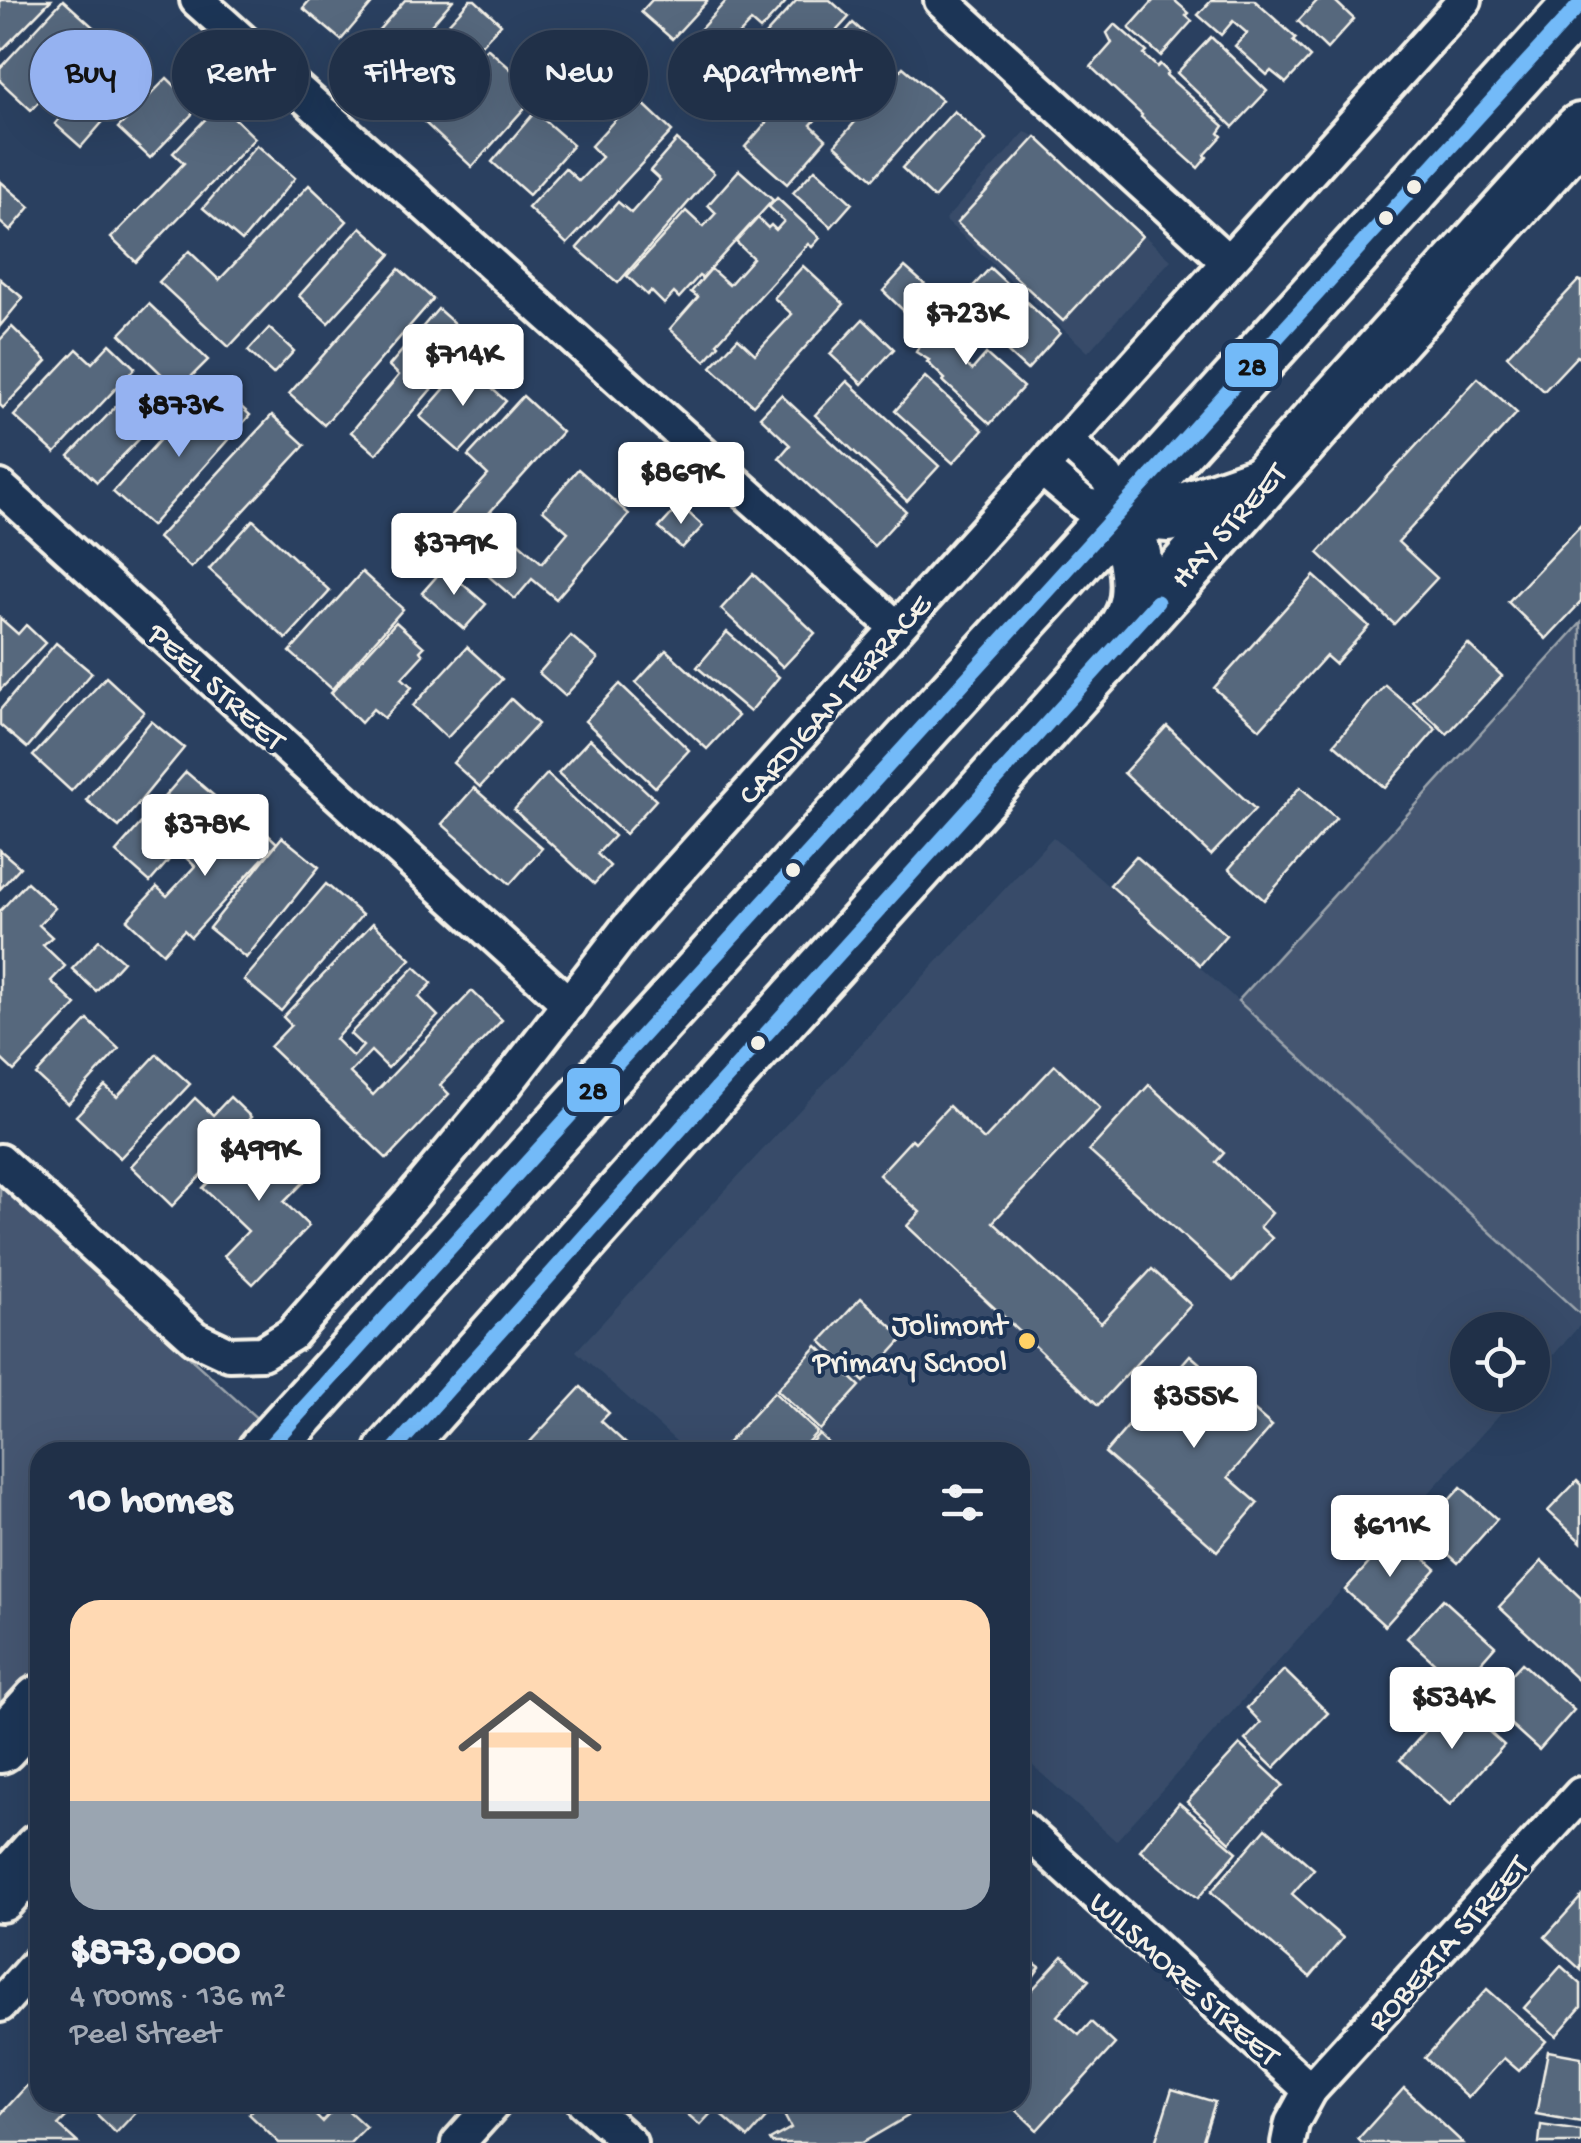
<!DOCTYPE html>
<html lang="en">
<head>
<meta charset="utf-8">
<style>
	body { margin:0; font-family:"Gochi Hand",sans-serif; background:#28384f; color:#f1f3f6; height:100vh; display:flex; flex-direction:column; font-size:38px; white-space:nowrap }
	* { box-sizing:border-box; margin:0 }
	p { font-size:32px; color:#a2a9b4 }
	.icon { flex:none; width:55px; height:55px; fill:none; stroke:currentColor; stroke-width:2; stroke-linecap:round; stroke-linejoin:round }
	.map { position:relative; flex:1; overflow:hidden }
	.side { position:absolute; left:30px; top:1442px; width:1000px; height:670px; display:flex; flex-direction:column; background:#203048; border-radius:30px; box-shadow:0 10px 40px #0002,0 0 0 2px #3d4b60 }
	.side>* { flex:none }
	.guide { position:absolute; left:30px; top:30px; width:1000px; height:90px; display:flex; gap:20px }
	.fabs { position:absolute; left:1450px; top:1312px; display:grid; gap:20px }
	.fabs a { display:grid; place-items:center; width:100px; height:100px; border-radius:50%; background:#203048; box-shadow:0 10px 40px #0002,0 0 0 2px #3d4b60; font-size:50px }
	.price { position:absolute; translate:-50% -85px; padding:0 22px; border-radius:10px; background:#fff; color:#222; font-size:32px; line-height:65px; filter:drop-shadow(0 2px 5px #0008) }
	.price::after { content:''; position:absolute; left:50%; top:60px; width:30px; height:22px; margin-left:-15px; background:inherit; clip-path:polygon(0 0,100% 0,50% 100%) }
	.price.selected { background:#95b2f1; color:#111 }
	ul { padding:0; list-style:none }
	li { display:grid; align-content:center; gap:20px; height:530px; padding:0 40px }
	li+li { border-top:2px solid #3d4b60 }
	li span { display:grid; place-items:center; height:310px; border-radius:30px; color:#555 }
	li>.icon { margin-inline-start:auto }
	span .icon { width:180px; height:180px; fill:#fffc; stroke-width:1 }
	li b { font-size:42px }
	h2 { display:flex; justify-content:space-between; align-items:center; height:120px; padding:0 40px; font-size:42px }
	.chip { padding:0 35px; border-radius:45px; background:#203048; box-shadow:0 10px 40px #0002,0 0 0 2px #3d4b60; font-size:35px; line-height:90px }
	.chip.selected { background:#95b2f1; color:#111 }
	.map>svg:first-child { display:block }
	.built { fill:#374c69 }
	.green { fill:#445771; stroke:#9ca4ac; stroke-width:2.5 }
	.building { fill:#56677d; stroke:#f4f1e8; stroke-width:2.5 }
	.lines { fill:none; stroke-linecap:round; stroke-linejoin:round }
	.minor-casing { stroke:#f4f1e8; stroke-width:40 }
	.primary-casing { stroke:#f4f1e8; stroke-width:60 }
	.minor { stroke:#1d3557; stroke-width:32 }
	.primary { stroke:#1d3557; stroke-width:52 }
	.bus-1-casing { stroke:#1d3557; stroke-width:22 }
	.bus-1 { stroke:#73baf8; stroke-width:15 }
	.bus-dot { fill:#f4f1e8; stroke:#1d3557; stroke-width:4 }
	.poi-dot { fill:#ffd166; stroke:#1d3557; stroke-width:4 }
	.labels { text-anchor:middle; stroke-width:8; stroke-linejoin:round; paint-order:stroke }
	.street-label { font-size:32px; fill:#f4f1e8; stroke:#1d3557 }
	.poi-label { font-size:32px; fill:#f4f1e8; stroke:#1d3557; text-anchor:end }
	.line-badge { stroke:#1d3557; stroke-width:4 }
	.pale-badge-label { font-size:28px; text-anchor:middle; font-weight:bold; fill:#111 }
</style>
</head>
<body>
<div class="map">
<svg width="1581" height="2143" viewBox="0 0 1581 2143">
	<rect width="100%" height="100%" fill="#2a4060"/>
	<filter id="ink" filterUnits="userSpaceOnUse"><feTurbulence type="fractalNoise" baseFrequency=".01" numOctaves="2"/><feDisplacementMap in="SourceGraphic" scale="20" xChannelSelector="R" yChannelSelector="G"/><feConvolveMatrix kernelMatrix="1 2 1 2 8 2 1 2 1" color-interpolation-filters="sRGB"/></filter>
	<g filter="url(#ink)">
		<g class="built">
			<polygon points="1025,132 1035,136 1171,260 1088,352 945,220"/>
			<polygon points="1053,837 1238,1001 1581,1315 1581,1324 1533,1378 1532,1330 1468,1330 1468,1395 1517,1395 1116,1841 1020,1754 1020,1452 688,1452 576,1351"/>
		</g>
		<g class="green">
			<polygon points="1581,623 1581,1315 1238,1001"/>
			<polygon points="0,1186 261,1422 234,1452 40,1452 40,1669 0,1714"/>
		</g>
		<g class="building">
			<polygon points="0,0 51,0 0,52"/>
			<polygon points="63,0 101,34 31,110 0,81 0,68"/>
			<polygon points="310,0 375,0 341,40 303,8"/>
			<polygon points="405,0 453,0 398,63 371,39"/>
			<polygon points="470,0 475,0 501,24 464,63 436,37"/>
			<polygon points="652,0 708,0 672,39 641,12"/>
			<polygon points="727,0 782,0 785,3 760,30 751,22 728,46 732,50 717,67 689,42"/>
			<polygon points="797,0 830,0 849,17 762,112 725,79"/>
			<polygon points="1154,0 1174,0 1189,13 1186,16 1192,21 1161,56 1129,28"/>
			<polygon points="1212,0 1254,0 1296,38 1293,41 1310,57 1286,83 1271,71 1267,75 1235,46 1247,33 1233,21 1221,35 1198,15"/>
			<polygon points="1318,0 1334,0 1354,19 1327,49 1298,21"/>
			<polygon points="853,23 894,59 851,109 836,96 811,125 826,139 787,184 745,147"/>
			<polygon points="1115,24 1147,52 1144,55 1157,67 1160,64 1168,72 1166,75 1224,126 1219,133 1222,136 1205,155 1207,157 1198,168 1141,117 1142,115 1091,67 1112,43 1107,33"/>
			<polygon points="117,35 152,65 81,147 55,124 73,103 65,96"/>
			<polygon points="1211,37 1267,91 1233,127 1177,73"/>
			<polygon points="434,39 459,62 417,105 393,82"/>
			<polygon points="487,48 538,93 472,167 422,120"/>
			<polygon points="903,67 942,100 873,179 835,145"/>
			<polygon points="167,78 198,108 150,158 118,128"/>
			<polygon points="636,97 672,131 567,244 528,208 565,168 579,181 602,157 591,146"/>
			<polygon points="220,104 255,138 136,262 111,238 184,163 173,153"/>
			<polygon points="954,111 986,140 934,198 902,168"/>
			<polygon points="535,112 573,145 529,195 492,162"/>
			<polygon points="1036,137 1142,236 1063,321 957,223"/>
			<polygon points="677,140 714,173 618,283 577,248 618,202 631,213 660,180 650,171"/>
			<polygon points="257,145 295,178 242,241 203,208"/>
			<polygon points="815,169 852,203 831,227 793,193"/>
			<polygon points="739,170 773,200 702,278 699,276 679,298 674,293 664,304 651,291 647,295 627,276 686,211 703,227 716,213 708,205"/>
			<polygon points="0,181 30,207 10,231 0,222"/>
			<polygon points="309,185 347,221 229,347 159,282 189,251 219,280"/>
			<polygon points="777,198 820,238 812,247 808,244 717,343 719,345 705,361 670,329 698,297 691,292 711,269 729,285 753,258 736,242 758,218 768,228 771,225 776,230 784,221 769,207"/>
			<polygon points="361,227 391,254 328,323 299,296"/>
			<polygon points="803,266 844,304 753,405 711,367 738,338 755,354 792,314 774,298"/>
			<polygon points="905,267 930,289 907,314 883,291"/>
			<polygon points="990,268 1060,333 1027,370 956,305"/>
			<polygon points="399,269 433,299 324,425 289,394"/>
			<polygon points="0,279 23,298 0,326"/>
			<polygon points="1579,280 1581,281 1581,360 1577,356 1544,391 1507,356"/>
			<polygon points="149,304 208,360 178,390 120,334"/>
			<polygon points="438,309 473,340 376,454 351,432 399,375 389,366"/>
			<polygon points="934,314 977,336 964,363 972,370 986,354 1023,387 990,424 943,381 945,379 927,362 929,360 916,352 922,341 913,332 924,320 929,325"/>
			<polygon points="863,319 894,349 862,384 830,354"/>
			<polygon points="12,327 47,361 3,408 0,405 0,340"/>
			<polygon points="269,328 294,351 273,374 248,351"/>
			<polygon points="110,344 135,368 55,453 14,416 77,349 92,363"/>
			<polygon points="465,365 506,401 460,452 420,417"/>
			<polygon points="925,377 983,430 953,463 895,411"/>
			<polygon points="1478,378 1517,413 1398,542 1437,578 1394,624 1318,553"/>
			<polygon points="847,381 939,466 907,501 815,415"/>
			<polygon points="224,391 250,415 151,526 113,492 174,424 186,434"/>
			<polygon points="781,395 906,511 874,546 779,458 790,445 760,417"/>
			<polygon points="523,396 562,432 453,553 434,535 488,475 468,456"/>
			<polygon points="124,398 153,425 97,482 69,456"/>
			<polygon points="272,415 305,445 191,568 158,538"/>
			<polygon points="578,469 629,514 556,599 532,579 515,599 471,561 501,527 542,563 568,532 543,510"/>
			<polygon points="680,505 703,526 682,548 659,528"/>
			<polygon points="253,520 330,591 286,639 209,569"/>
			<polygon points="1581,525 1581,602 1546,639 1508,602"/>
			<polygon points="444,568 486,604 464,629 422,593"/>
			<polygon points="362,572 403,609 332,689 290,652"/>
			<polygon points="753,574 815,633 783,667 721,609"/>
			<polygon points="1314,576 1369,626 1335,664 1326,656 1260,729 1214,688"/>
			<polygon points="0,618 18,634 26,625 45,643 0,690"/>
			<polygon points="396,622 424,647 420,651 423,655 402,678 412,687 384,718 373,709 361,723 331,693"/>
			<polygon points="727,632 779,677 750,712 697,667"/>
			<polygon points="571,636 598,659 565,696 539,673"/>
			<polygon points="56,643 92,673 27,748 0,725 0,710"/>
			<polygon points="1468,644 1502,676 1447,734 1413,702"/>
			<polygon points="467,647 502,679 447,738 413,706"/>
			<polygon points="666,650 738,716 707,749 636,683"/>
			<polygon points="106,677 144,712 71,791 33,756"/>
			<polygon points="620,684 689,750 655,787 585,721"/>
			<polygon points="1385,685 1436,729 1385,788 1334,744"/>
			<polygon points="511,699 538,724 480,787 453,763"/>
			<polygon points="151,721 184,748 119,827 86,800"/>
			<polygon points="1167,726 1255,809 1211,855 1124,773"/>
			<polygon points="590,739 656,800 625,834 558,773"/>
			<polygon points="186,772 220,801 150,882 116,852"/>
			<polygon points="547,774 614,836 597,854 610,866 594,884 514,810"/>
			<polygon points="1300,787 1336,818 1264,900 1229,869"/>
			<polygon points="474,788 542,848 510,884 442,824"/>
			<polygon points="234,803 277,843 191,937 184,930 163,953 127,920 157,887 167,896 195,866 185,857"/>
			<polygon points="282,837 319,867 246,958 209,928"/>
			<polygon points="0,850 20,867 0,889"/>
			<polygon points="1136,856 1226,935 1200,965 1110,885"/>
			<polygon points="27,882 55,908 39,925 52,937 43,945 65,966 51,981 76,1005 14,1071 0,1058 0,911"/>
			<polygon points="326,884 362,915 281,1011 244,980"/>
			<polygon points="373,923 411,959 335,1039 353,1057 363,1046 350,1034 415,967 432,983 419,997 438,1016 388,1068 371,1051 350,1073 373,1095 472,991 502,1020 440,1085 449,1094 387,1159 270,1047 291,1025 283,1017"/>
			<polygon points="99,940 123,961 96,991 72,969"/>
			<polygon points="88,1020 119,1049 68,1104 36,1075"/>
			<polygon points="157,1054 190,1084 120,1158 76,1116 105,1086 117,1097"/>
			<polygon points="1055,1065 1100,1108 993,1222 1101,1323 1152,1269 1191,1305 1098,1405 907,1226 920,1212 879,1175 912,1139 915,1142 949,1106 984,1140"/>
			<polygon points="1149,1085 1224,1153 1216,1162 1272,1213 1260,1227 1272,1238 1233,1281 1089,1151"/>
			<polygon points="230,1097 251,1117 208,1162 211,1165 172,1206 131,1166 195,1098 213,1115"/>
			<polygon points="258,1130 308,1178 284,1202 309,1226 253,1284 224,1256 248,1231 203,1188"/>
			<polygon points="861,1298 904,1338 864,1382 821,1341"/>
			<polygon points="817,1346 860,1386 820,1430 777,1390"/>
			<polygon points="1190,1355 1272,1426 1228,1477 1258,1503 1217,1551 1105,1453"/>
			<polygon points="581,1387 609,1413 601,1421 635,1452 542,1452 530,1442"/>
			<polygon points="774,1392 817,1432 798,1452 726,1452 722,1449"/>
			<polygon points="819,1434 838,1452 802,1452"/>
			<polygon points="1577,1481 1581,1485 1581,1542 1548,1511"/>
			<polygon points="1461,1487 1497,1519 1458,1563 1422,1530"/>
			<polygon points="1396,1533 1436,1569 1385,1626 1345,1590"/>
			<polygon points="1542,1561 1581,1598 1581,1683 1499,1607"/>
			<polygon points="1443,1599 1495,1646 1460,1686 1407,1638"/>
			<polygon points="1522,1663 1574,1710 1539,1750 1486,1702"/>
			<polygon points="1284,1670 1328,1713 1274,1768 1245,1740 1261,1723 1247,1708"/>
			<polygon points="1453,1700 1504,1745 1450,1805 1400,1760"/>
			<polygon points="1240,1745 1283,1785 1230,1842 1187,1802"/>
			<polygon points="1179,1803 1237,1852 1198,1898 1140,1850"/>
			<polygon points="1266,1828 1314,1869 1292,1894 1343,1938 1310,1977 1211,1892"/>
			<polygon points="1581,1897 1581,1970 1545,1937"/>
			<polygon points="1020,1953 1040,1967 1020,1995"/>
			<polygon points="1063,1956 1089,1980 1057,2016 1079,2035 1091,2022 1115,2044 1037,2130 1008,2102 1020,2102 1020,2017 1023,2014 1020,2011 1020,2003"/>
			<polygon points="1561,1966 1581,1984 1581,2007 1556,2036 1524,2008"/>
			<polygon points="1487,1989 1546,2041 1519,2071 1504,2058 1468,2098 1425,2058"/>
			<polygon points="1548,2051 1581,2057 1581,2122 1536,2114"/>
			<polygon points="33,2079 40,2086 40,2102 57,2102 69,2114 58,2125 78,2143 0,2143 0,2115"/>
			<polygon points="1404,2088 1463,2143 1362,2143 1358,2139"/>
			<polygon points="1172,2089 1215,2102 1202,2143 1155,2143"/>
			<polygon points="84,2102 145,2102 116,2133"/>
			<polygon points="260,2102 302,2102 322,2122 340,2103 366,2127 350,2143 279,2143 249,2114"/>
			<polygon points="678,2102 780,2102 748,2138 715,2109 700,2125 677,2105"/>
			<polygon points="797,2102 831,2102 834,2107 841,2102 900,2102 908,2116 862,2143 772,2143 770,2140 791,2128 782,2111"/>
			<polygon points="1541,2125 1581,2131 1581,2143 1539,2143"/>
		</g>
		<g class="lines">
			<defs>
				<g id="minor">
					<polyline points="197,0 897,628"/>
					<polyline points="941,0 1227,261"/>
					<polyline points="1066,441 1107,478 1122,511"/>
					<polyline points="1042,469 1085,505 1122,511"/>
					<polyline points="0,487 569,1004"/>
					<polyline points="0,1161 195,1338 229,1354 262,1353 291,1335 412,1197 504,1087 624,932 665,885 1465,0"/>
					<polyline points="1020,1826 1310,2090"/>
					<polyline points="0,2005 40,1960"/>
					<polyline points="584,2102 630,2143"/>
					<polyline points="458,2143 495,2102"/>
					<polyline points="1288,2143 1292,2123 1310,2090 1581,1794"/>
				</g>
				<g id="primary">
					<polyline points="1122,511 1169,515 1258,484"/>
					<path d="M1119,639C1124,630 1131,620 1134,610C1144,580 1131,540 1122,511"/>
					<path d="M264,1452C700,967 1144,488 1581,3"/>
					<polyline points="392,1452 718,1087 1581,130"/>
					<polyline points="0,1746 40,1702"/>
					<polyline points="0,1895 40,1850"/>
				</g>
			</defs>
			<use href="#minor" class="minor-casing"/>
			<use href="#primary" class="primary-casing"/>
			<use href="#minor" class="minor"/>
			<use href="#primary" class="primary"/>
			<defs>
				<g id="bus-1">
					<polyline points="264,1452 1581,3"/>
					<polyline points="392,1452 718,1087 1157,602"/>
				</g>
			</defs>
			<use href="#bus-1" class="bus-1-casing"/>
			<use href="#bus-1" class="bus-1"/>
		</g>
	</g>
	<g class="bus-dot">
		<circle cx="1414" cy="187" r="9"/>
		<circle cx="1386" cy="218" r="9"/>
		<circle cx="793" cy="870" r="9"/>
		<circle cx="758" cy="1043" r="9"/>
	</g>
	<circle class="poi-dot" cx="1027" cy="1341" r="10"/>
	<g class="labels">
		<g class="street-label">
			<text transform="translate(1227 524) rotate(-48)" y="11">HAY STREET</text>
			<text transform="translate(218 685) rotate(42)" y="11">PEEL STREET</text>
			<text transform="translate(833 698) rotate(-48)" y="11">CARDIGAN TERRACE</text>
			<text transform="translate(1446 1942) rotate(-48)" y="11">ROBERTA STREET</text>
			<text transform="translate(1186 1977) rotate(42)" y="11">WILSMORE STREET</text>
		</g>
		<g class="poi-label">
			<text x="1007" y="1334">Jolimont<tspan x="1007" dy="37">Primary School</tspan></text>
		</g>
	</g>
	<g class="line-badge">
		<rect x="1223" y="341" width="57" height="48" rx="10" fill="#73baf8"/>
		<rect x="565" y="1066" width="57" height="48" rx="10" fill="#73baf8"/>
	</g>
	<g class="pale-badge-label">
		<text x="1252" y="375">28</text>
		<text x="593" y="1099">28</text>
	</g>
</svg>
<div class="fabs">
<a><svg class="icon" aria-label="locate" viewBox="0 0 24 24"><circle cx="12" cy="12" r="6"/><path d="M12 2v4M12 18v4M2 12h4M18 12h4"/></svg></a>
</div>
<b class="price" style="left:966px;top:368px">$723K</b>
<b class="price" style="left:463px;top:409px">$714K</b>
<b class="price selected" style="left:179px;top:460px">$873K</b>
<b class="price" style="left:681px;top:527px">$869K</b>
<b class="price" style="left:454px;top:598px">$379K</b>
<b class="price" style="left:205px;top:879px">$378K</b>
<b class="price" style="left:259px;top:1204px">$499K</b>
<b class="price" style="left:1194px;top:1451px">$355K</b>
<b class="price" style="left:1390px;top:1580px">$611K</b>
<b class="price" style="left:1452px;top:1752px">$534K</b>
<div class="guide">
<a class="chip selected">Buy</a>
<a class="chip">Rent</a>
<a class="chip">Filters</a>
<a class="chip">New</a>
<a class="chip">Apartment</a>
</div>
<section class="side">
<h2>10 homes<svg class="icon" aria-label="filters" viewBox="0 0 24 24"><path d="M4 7h16M4 17h16"/><circle cx="9" cy="7" r="2"/><circle cx="15" cy="17" r="2"/></svg></h2>
<ul>
<li><span style="background:linear-gradient(#ffd9b3 65%,#9aa5b1 0)"><svg class="icon" aria-label="home" viewBox="0 0 24 24"><path d="M3 11l9-7 9 7M6 9v11h12V9"/></svg></span><div><b>$873,000</b><p>4 rooms · 136 m²</p><p>Peel Street</p></div></li>
</ul>
</section>
</div>
</body>
</html>
